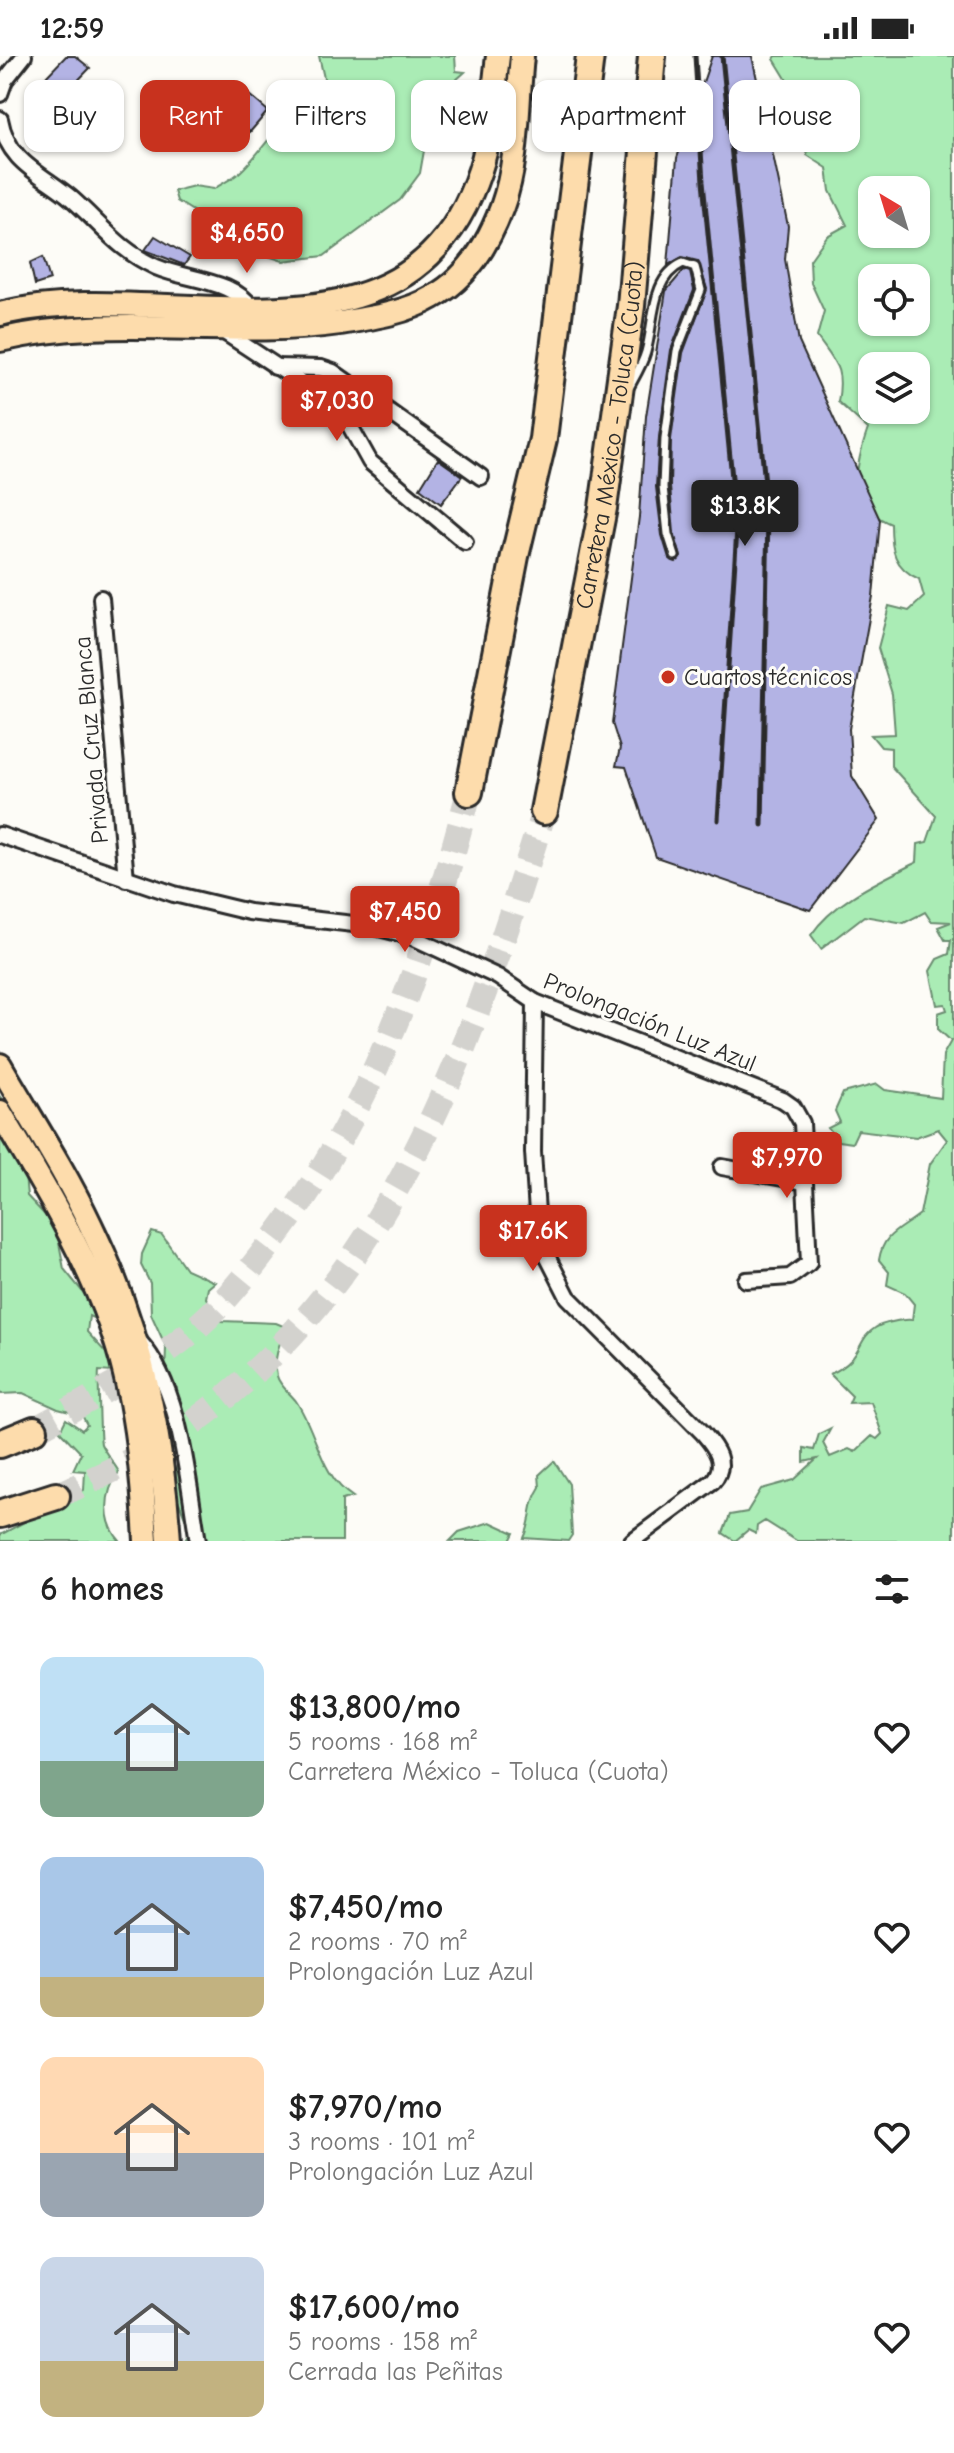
<!DOCTYPE html>
<html lang="en">
<head>
<meta charset="utf-8">
<style>
	body { margin:0; font-family:"Comic Neue",sans-serif; background:#f2f2f2; color:#222; height:100vh; display:flex; flex-direction:column; font-size:30px; white-space:nowrap }
	* { box-sizing:border-box; margin:0 }
	p { font-size:26px; color:#767676 }
	.icon { flex:none; width:44px; height:44px; fill:none; stroke:currentColor; stroke-width:2; stroke-linecap:round; stroke-linejoin:round }
	.map { position:relative; height:1485px; overflow:hidden }
	.panel { display:flex; flex-direction:column; background:#fff; flex:1 }
	.panel>* { flex:none }
	.hud { position:absolute; left:24px; top:24px; width:906px; height:72px; display:flex; gap:16px }
	.needle { width:52px; rotate:322deg }
	.buttons { position:absolute; left:858px; top:120px; display:grid; gap:16px }
	.buttons a { display:grid; place-items:center; width:72px; height:72px; border-radius:16px; background:#fff; box-shadow:0 2px 6px #0004; font-size:40px }
	.price { position:absolute; translate:-50% -68px; padding:0 18px; border-radius:8px; background:#c8321e; color:#fff; font-size:26px; line-height:52px; filter:drop-shadow(0 2px 4px #0008) }
	.price::after { content:''; position:absolute; left:50%; top:48px; width:24px; height:18px; margin-left:-12px; background:inherit; clip-path:polygon(0 0,100% 0,50% 100%) }
	.price.current { background:#222; color:#fff }
	ul { padding:0; list-style:none }
	li { display:flex; align-items:center; gap:24px; height:200px; padding:0 40px }
	li span { display:grid; place-items:center; flex:none; width:224px; height:160px; border-radius:16px; color:#555 }
	li>.icon { margin-inline-start:auto }
	span .icon { width:96px; height:96px; fill:#fffc; stroke-width:1 }
	li b { font-size:34px }
	h2 { display:flex; justify-content:space-between; align-items:center; height:96px; padding:0 40px; font-size:34px }
	.pill { padding:0 28px; border-radius:16px; background:#fff; box-shadow:0 2px 6px #0004; font-size:28px; line-height:72px }
	.pill.current { background:#c8321e; color:#fff }
	.status { display:flex; justify-content:space-between; align-items:center; height:56px; padding:0 40px; background:#fff; direction:ltr }
	.status svg { height:22px; fill:currentColor }
	.map>svg:first-child { display:block }
	.green { fill:#aaecb5; stroke:#6a8c70; stroke-width:2; fill-rule:evenodd }
	.building { fill:#b3b3e4; stroke:#2b2b2b; stroke-width:2 }
	.lines { fill:none; stroke-linecap:round; stroke-linejoin:round }
	.motorway-tunnel { stroke:#d3d2ce; stroke-width:26; stroke-dasharray:26 13; stroke-linecap:butt }
	.service-casing { stroke:#2b2b2b; stroke-width:13 }
	.minor-casing { stroke:#2b2b2b; stroke-width:20 }
	.primary-casing { stroke:#2b2b2b; stroke-width:28 }
	.motorway-casing { stroke:#2b2b2b; stroke-width:32 }
	.service { stroke:#fdfcf7; stroke-width:7 }
	.minor { stroke:#fdfcf7; stroke-width:14 }
	.primary { stroke:#fddcac; stroke-width:22 }
	.motorway { stroke:#fddcac; stroke-width:26 }
	.rail { stroke:#2b2b2b; stroke-width:5 }
	.poi-dot { fill:#c8321e; stroke:#fdfcf7; stroke-width:3 }
	.labels { text-anchor:middle; stroke-width:6; stroke-linejoin:round; paint-order:stroke }
	.street-label { font-size:24px; fill:#2b2b2b; stroke:#fdfcf7 }
	.poi-label { font-size:24px; fill:#2b2b2b; stroke:#fdfcf7; text-anchor:start }
</style>
</head>
<body>
<div class="status"><b>12:59</b><svg viewBox="0 0 49 12"><path d="M0 12V9h3v3zM5 12V6h3v6zM10 12V3h3v9zM15 12V0h3v12zM26 1h20v11H26zM47 4h2v5h-2z"/></svg></div>
<div class="map">
<svg width="954" height="1485" viewBox="0 0 954 1485">
	<rect width="100%" height="100%" fill="#fdfcf7"/>
	<filter id="ink" filterUnits="userSpaceOnUse"><feTurbulence type="fractalNoise" baseFrequency=".0125" numOctaves="2"/><feDisplacementMap in="SourceGraphic" scale="16" xChannelSelector="R" yChannelSelector="G"/><feConvolveMatrix kernelMatrix="1 2 1 2 8 2 1 2 1" color-interpolation-filters="sRGB"/></filter>
	<g filter="url(#ink)">
		<g class="green">
			<path d="M319,0H455L456,15L465,16L455,25L474,27L464,44L457,34L451,37L448,64L437,77L442,88L425,89L420,117L400,144L324,200L283,205L225,186L196,157L177,145L174,135L194,130L214,133C223,127 234,122 241,115C263,95 290,48 319,41L324,47L328,40Z"/>
			<path d="M776,0H954V1485H797L765,1465L757,1470L756,1478L748,1474L735,1485L723,1477L730,1459L747,1456L761,1433L794,1424L817,1403L804,1406V1392L814,1394L819,1378L831,1372L823,1387L830,1401L849,1393L855,1396L872,1380L877,1383L882,1378L871,1346L849,1347L852,1340L830,1318C864,1303 856,1284 875,1272C882,1267 904,1263 912,1264L914,1248L905,1237L887,1229L889,1216L879,1204C883,1177 900,1174 920,1158L930,1108L947,1084L938,1073L916,1081L858,1074L852,1087L838,1085L828,1072L840,1066L835,1055L843,1037L877,1028L885,1034L941,1042L943,999L951,985L938,973V957L947,954L945,948L937,949L930,915L937,903L949,898L951,884H945L938,871L951,866L931,865L925,856L904,867L864,860L821,893L811,879C835,844 880,825 917,806L918,788L927,786L936,760L891,710V692L881,691L871,679L895,678L892,638L878,592L889,550L909,555L924,541L919,523C894,512 891,494 891,468C846,449 854,413 868,373L838,346C844,312 836,308 817,281L824,255L811,227L810,204L827,180L847,169L830,135L827,112L807,99C814,62 792,33 774,3ZM872,134H916V178H872ZM872,222H916V266H872ZM872,310H916V354H872Z"/>
			<path d="M0,1041L8,1050L22,1087L27,1140L56,1171L64,1213L100,1257L99,1265L89,1260L87,1276L108,1299L112,1316L99,1315C98,1320 100,1384 101,1388C105,1397 114,1407 119,1416C103,1438 103,1466 120,1485H0V1479L84,1434L85,1415L73,1414L81,1397L60,1375L66,1363L82,1374L87,1369L82,1359L58,1353L23,1337L0,1338Z"/>
			<path d="M152,1176L162,1179L186,1213L215,1226L208,1232L206,1242L221,1265L276,1267L288,1272C279,1285 273,1303 277,1320C279,1329 290,1337 296,1345C317,1376 320,1420 353,1441L342,1444V1485H184L190,1475L173,1430L186,1364L170,1354L177,1332L165,1319L166,1291L151,1258L150,1227L141,1209L142,1198Z"/>
			<path d="M554,1405L569,1428L572,1479L568,1485L524,1482C533,1464 528,1449 540,1431L539,1419Z"/>
			<polygon points="490,1466 514,1477 510,1485 450,1485 459,1476"/>
		</g>
		<g class="building">
			<polygon points="66,0 75,0 90,12 62,41 43,24"/>
			<polygon points="712,0 752,0 788,170 785,203 799,286 880,464 873,540 849,673 852,720 879,764 810,854 656,801 626,711 616,710 620,692 612,667 639,461 646,360 666,235 684,214 690,216 694,234 671,294 659,381 656,431 662,479 669,502 676,506 681,501 674,477 670,431 671,383 683,297 707,233 698,205 682,201 668,209 677,102"/>
			<polygon points="241,32 268,55 250,76 223,54"/>
			<polygon points="155,180 190,201 184,209 145,194"/>
			<polygon points="43,201 50,224 35,229 30,207"/>
			<polygon points="438,403 462,420 441,448 420,432"/>
		</g>
		<g class="lines">
			<g class="motorway-tunnel">
				<path d="M34,1374C90,1343 150,1312 198,1270C225,1246 248,1217 270,1188C374,1055 427,898 469,736"/>
				<path d="M56,1440C104,1419 152,1396 195,1365C397,1218 473,983 544,755"/>
			</g>
			<defs>
				<path id="service" d="M630,330C636,319 643,307 646,296C655,265 650,222 683,207L695,211L701,234L677,295L665,382L663,431L668,478L675,500"/>
				<g id="minor">
					<polyline points="0,38 5,24 24,0"/>
					<path d="M0,63C8,107 41,117 71,142C101,168 118,194 156,211C189,225 233,223 254,254"/>
					<polyline points="221,274 340,352 370,406 465,486"/>
					<polyline points="275,311 321,312 333,316 481,421"/>
					<polyline points="101,542 126,823"/>
					<polyline points="0,779 174,838 249,856 371,870 410,880 498,921 535,946 783,1044 793,1051 802,1067 809,1207 790,1221 746,1224"/>
					<path d="M535,946L533,1096L538,1172L544,1194L568,1241L703,1377C716,1392 728,1408 713,1425L632,1485"/>
					<polyline points="722,1111 805,1126"/>
					<path d="M139,1285C182,1333 187,1423 198,1485"/>
				</g>
				<g id="primary">
					<path d="M0,258C163,216 408,333 480,114C492,78 493,38 498,0"/>
					<path d="M0,284C111,257 227,283 340,267C371,262 406,257 433,241C468,222 489,186 502,151C519,105 517,48 522,0"/>
					<path d="M0,1009C30,1061 64,1113 90,1168C139,1267 162,1375 169,1485"/>
					<path d="M0,1056C40,1124 83,1193 110,1268C135,1337 142,1412 146,1485"/>
				</g>
				<g id="motorway">
					<polyline points="469,736 515,500 543,383 590,0"/>
					<path id="s1" d="M544,755L603,452L631,250L652,0"/>
					<polyline points="0,1388 34,1374"/>
					<polyline points="0,1458 56,1440"/>
				</g>
			</defs>
			<use href="#service" class="service-casing"/>
			<use href="#minor" class="minor-casing"/>
			<use href="#primary" class="primary-casing"/>
			<use href="#motorway" class="motorway-casing"/>
			<use href="#service" class="service"/>
			<use href="#minor" class="minor"/>
			<use href="#primary" class="primary"/>
			<use href="#motorway" class="motorway"/>
			<g class="rail">
				<polyline points="695,0 703,126 737,473 718,764"/>
				<polyline points="722,0 768,457 762,769"/>
			</g>
		</g>
	</g>
	<circle class="poi-dot" cx="668" cy="621" r="8"/>
	<g class="labels">
		<g class="street-label">
			<text dy="8" stroke="none"><textPath href="#s1" startOffset="382">Carretera México - Toluca (Cuota)</textPath></text>
			<text transform="translate(91 684) rotate(-95)" y="8">Privada Cruz Blanca</text>
			<text transform="translate(650 966) rotate(22)" y="8">Prolongación Luz Azul</text>
		</g>
		<g class="poi-label">
			<text x="684" y="629">Cuartos técnicos</text>
		</g>
	</g>
</svg>
<div class="buttons">
<a><svg class="needle" viewBox="-14 -14 28 28"><path d="M0-13l5 13h-10z" fill="#e53935"/><path d="M0 13l5-13h-10z" fill="#767676"/></svg></a>
<a><svg class="icon" aria-label="locate" viewBox="0 0 24 24"><circle cx="12" cy="12" r="6"/><path d="M12 2v4M12 18v4M2 12h4M18 12h4"/></svg></a>
<a><svg class="icon" aria-label="layers" viewBox="0 0 24 24"><path d="M12 4l9 5-9 5-9-5zM3 14l9 5 9-5"/></svg></a>
</div>
<b class="price" style="left:247px;top:219px">$4,650</b>
<b class="price" style="left:337px;top:387px">$7,030</b>
<b class="price current" style="left:745px;top:492px">$13.8K</b>
<b class="price" style="left:405px;top:898px">$7,450</b>
<b class="price" style="left:787px;top:1144px">$7,970</b>
<b class="price" style="left:533px;top:1217px">$17.6K</b>
<div class="hud">
<a class="pill">Buy</a>
<a class="pill current">Rent</a>
<a class="pill">Filters</a>
<a class="pill">New</a>
<a class="pill">Apartment</a>
<a class="pill">House</a>
</div>
</div>
<section class="panel">
<h2>6 homes<svg class="icon" aria-label="filters" viewBox="0 0 24 24"><path d="M4 7h16M4 17h16"/><circle cx="9" cy="7" r="2"/><circle cx="15" cy="17" r="2"/></svg></h2>
<ul>
<li><span style="background:linear-gradient(#bfe0f5 65%,#7fa58c 0)"><svg class="icon" aria-label="home" viewBox="0 0 24 24"><path d="M3 11l9-7 9 7M6 9v11h12V9"/></svg></span><div><b>$13,800/mo</b><p>5 rooms · 168 m²</p><p>Carretera México - Toluca (Cuota)</p></div><svg class="icon" aria-label="heart" viewBox="0 0 24 24"><path d="M12 20l-8-8c-3-5 5-10 8-4 3-6 11-1 8 4z"/></svg></li>
<li><span style="background:linear-gradient(#a9c7e8 75%,#c2b280 0)"><svg class="icon" aria-label="home" viewBox="0 0 24 24"><path d="M3 11l9-7 9 7M6 9v11h12V9"/></svg></span><div><b>$7,450/mo</b><p>2 rooms · 70 m²</p><p>Prolongación Luz Azul</p></div><svg class="icon" aria-label="heart" viewBox="0 0 24 24"><path d="M12 20l-8-8c-3-5 5-10 8-4 3-6 11-1 8 4z"/></svg></li>
<li><span style="background:linear-gradient(#ffd9b3 60%,#9aa5b1 0)"><svg class="icon" aria-label="home" viewBox="0 0 24 24"><path d="M3 11l9-7 9 7M6 9v11h12V9"/></svg></span><div><b>$7,970/mo</b><p>3 rooms · 101 m²</p><p>Prolongación Luz Azul</p></div><svg class="icon" aria-label="heart" viewBox="0 0 24 24"><path d="M12 20l-8-8c-3-5 5-10 8-4 3-6 11-1 8 4z"/></svg></li>
<li><span style="background:linear-gradient(#c9d6e8 65%,#c2b280 0)"><svg class="icon" aria-label="home" viewBox="0 0 24 24"><path d="M3 11l9-7 9 7M6 9v11h12V9"/></svg></span><div><b>$17,600/mo</b><p>5 rooms · 158 m²</p><p>Cerrada las Peñitas</p></div><svg class="icon" aria-label="heart" viewBox="0 0 24 24"><path d="M12 20l-8-8c-3-5 5-10 8-4 3-6 11-1 8 4z"/></svg></li>
</ul>
</section>
</body>
</html>
